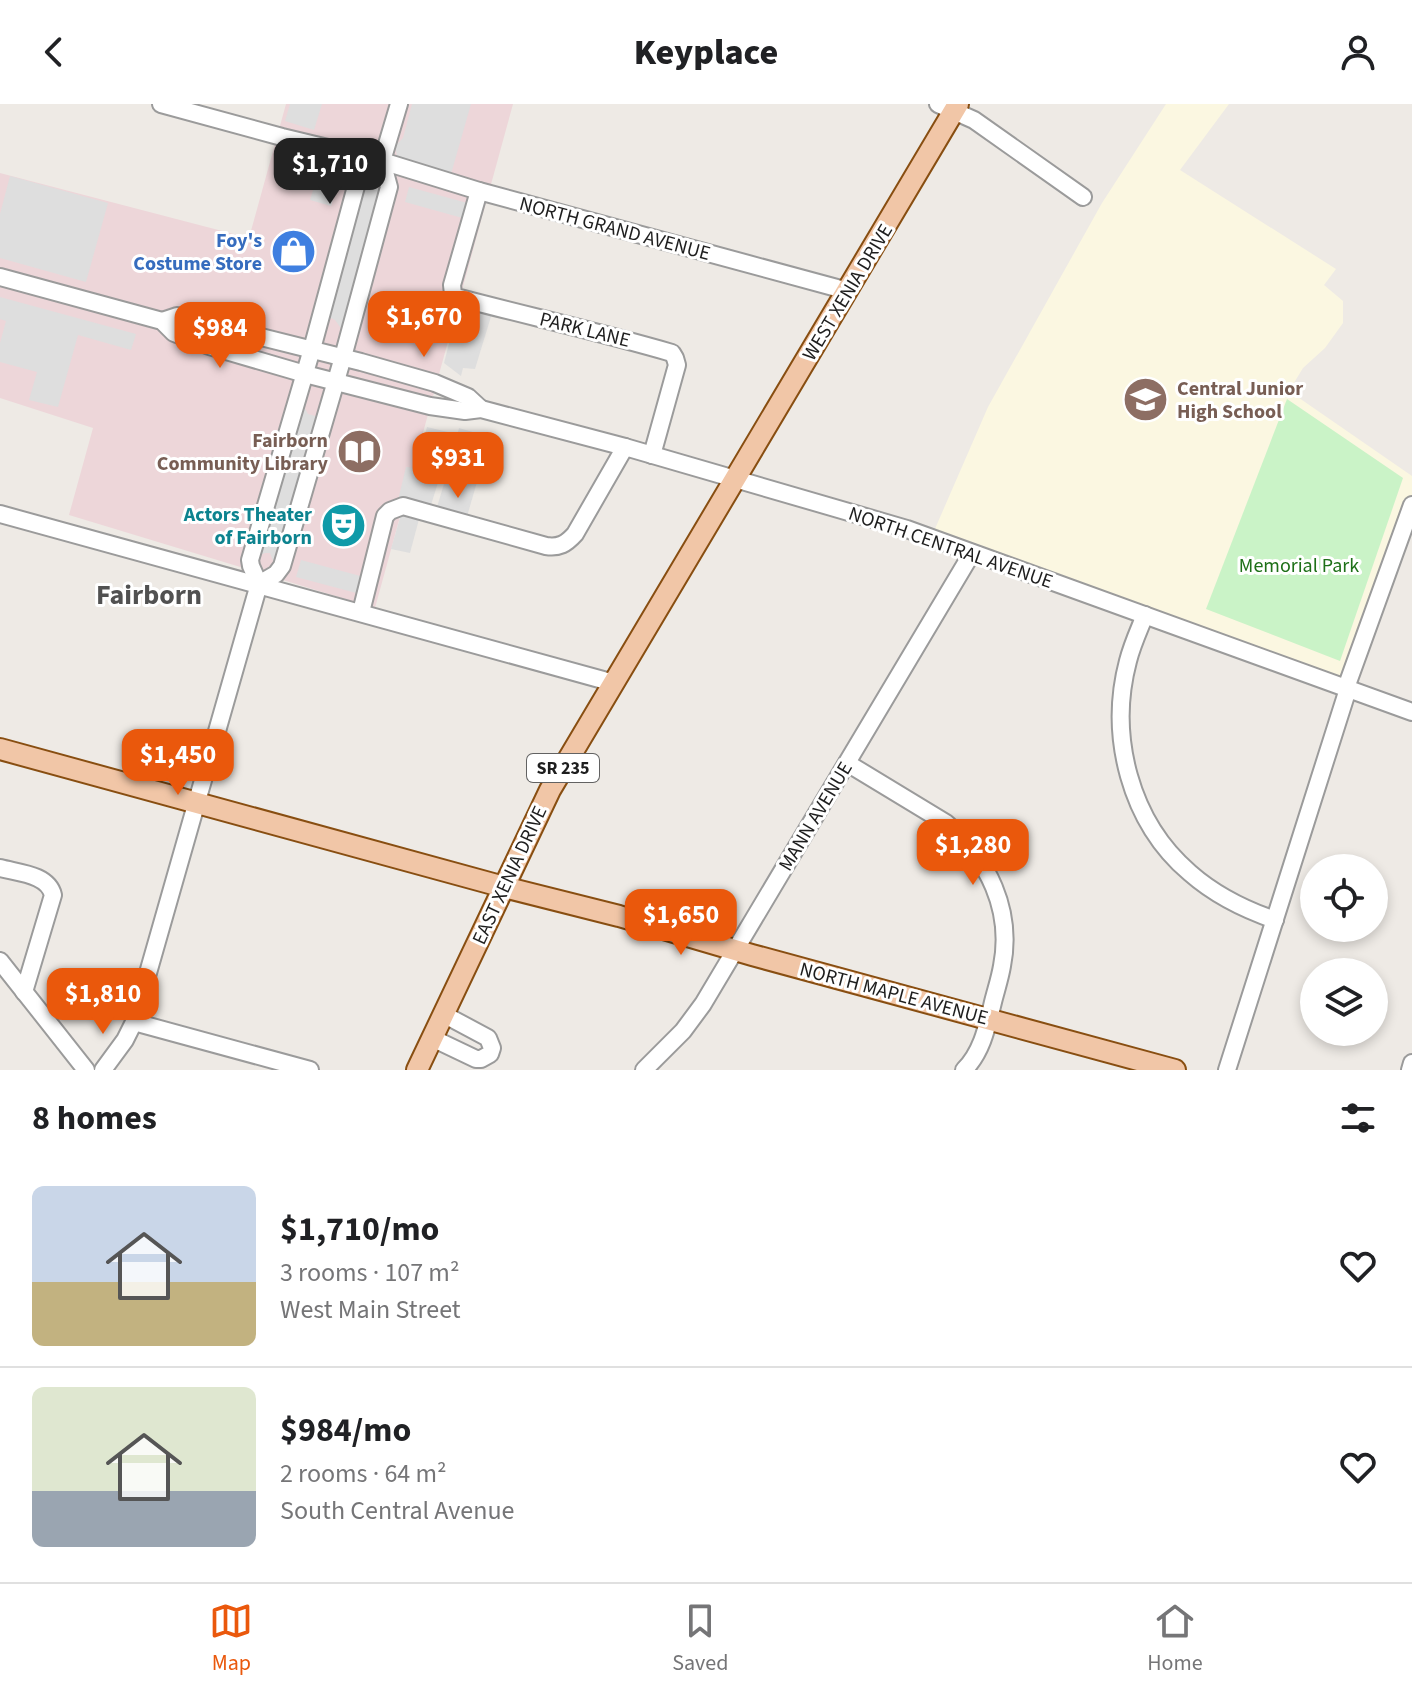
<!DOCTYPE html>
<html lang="en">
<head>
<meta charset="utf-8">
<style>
	body { margin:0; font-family:"Source Sans 3",sans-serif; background:#f6f6f6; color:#202124; height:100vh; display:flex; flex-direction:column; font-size:30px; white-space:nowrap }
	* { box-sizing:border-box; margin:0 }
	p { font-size:26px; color:#757577 }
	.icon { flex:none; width:44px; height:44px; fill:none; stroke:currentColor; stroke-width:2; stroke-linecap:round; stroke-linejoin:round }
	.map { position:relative; height:966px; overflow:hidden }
	.panel { display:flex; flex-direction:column; background:#fff; flex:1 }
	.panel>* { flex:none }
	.fabs { position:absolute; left:1300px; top:750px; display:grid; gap:16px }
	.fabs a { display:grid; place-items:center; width:88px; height:88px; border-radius:50%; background:#fff; box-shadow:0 4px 12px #0003; font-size:40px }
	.price { position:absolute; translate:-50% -68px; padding:0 18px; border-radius:16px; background:#ea580c; color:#fff; font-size:26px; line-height:52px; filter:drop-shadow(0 2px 4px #0008) }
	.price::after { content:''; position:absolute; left:50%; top:48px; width:24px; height:18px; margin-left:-12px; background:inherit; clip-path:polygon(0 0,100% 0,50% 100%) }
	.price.current { background:#222; color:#fff }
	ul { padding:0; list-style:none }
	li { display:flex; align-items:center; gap:24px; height:200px; padding:0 32px }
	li+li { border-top:2px solid #e0e0e0 }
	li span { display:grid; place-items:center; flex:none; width:224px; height:160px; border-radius:12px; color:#555 }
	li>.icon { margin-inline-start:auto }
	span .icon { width:96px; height:96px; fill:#fffc; stroke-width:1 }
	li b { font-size:34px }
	h2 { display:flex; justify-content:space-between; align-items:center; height:96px; padding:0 32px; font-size:34px }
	header { display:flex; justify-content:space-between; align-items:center; height:104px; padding:0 32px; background:#fff; font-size:36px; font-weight:800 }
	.tabs { display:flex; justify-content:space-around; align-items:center; height:112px; border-top:2px solid #e0e0e0; background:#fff; font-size:22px; color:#757577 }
	.tabs a { display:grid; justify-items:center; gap:4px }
	.tabs .current { color:#ea580c }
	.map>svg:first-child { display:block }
	.commercial { fill:#edd6d9 }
	.education { fill:#fbf7e1 }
	.park { fill:#caf3c7 }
	.parking { fill:#dedede }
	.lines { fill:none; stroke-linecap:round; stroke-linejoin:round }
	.minor-casing { stroke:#9b9b9b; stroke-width:20 }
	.major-casing { stroke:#884e11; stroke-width:24 }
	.minor { stroke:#fff; stroke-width:16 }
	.major { stroke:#f1c6a7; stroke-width:20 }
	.labels { text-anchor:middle; stroke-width:6; stroke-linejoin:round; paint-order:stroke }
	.shield { fill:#fff; stroke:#626262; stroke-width:2 }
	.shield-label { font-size:18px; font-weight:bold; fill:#1e1e1e }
	.street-label { font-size:20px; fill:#1e1e1e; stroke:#fff }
	.shop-label { font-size:20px; font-weight:bold; fill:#366cbe; stroke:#fff; text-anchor:end }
	.education-label { font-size:20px; font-weight:bold; fill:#785e54; stroke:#fff; text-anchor:start }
	.culture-label { font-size:20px; font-weight:bold; fill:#0d838f; stroke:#fff; text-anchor:end }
	.park-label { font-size:20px; fill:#1e7018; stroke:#fff }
	.district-label { font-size:28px; font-weight:bold; fill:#515151; stroke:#fff }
</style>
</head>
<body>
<header><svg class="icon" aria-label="back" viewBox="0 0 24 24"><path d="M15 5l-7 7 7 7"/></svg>Keyplace<svg class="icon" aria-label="person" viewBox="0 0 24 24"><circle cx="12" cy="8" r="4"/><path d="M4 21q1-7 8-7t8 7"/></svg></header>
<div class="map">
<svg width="1412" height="966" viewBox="0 0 1412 966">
	<rect width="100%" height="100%" fill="#eeeae5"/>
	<polygon class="commercial" points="286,0 513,0 375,504 69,411 93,324 0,294 0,69 249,134"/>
	<polygon class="education" points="1166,0 1229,0 1180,66 1336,165 1324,181 1343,197 1343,219 1325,244 1303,264 1289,287 1412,372 1412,401 1348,585 931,434 988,303 1102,99"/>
	<polygon class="park" points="1287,295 1403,374 1340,557 1206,505"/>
	<g class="parking">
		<polygon points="290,0 322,0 314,26 285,17"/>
		<polygon points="412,0 471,0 451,70 399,55 397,52 395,42 403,34"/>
		<polygon points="321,60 342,66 331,102 310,96"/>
		<polygon points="10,72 108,99 86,178 0,154 0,110"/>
		<polygon points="363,79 384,86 343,227 335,216 325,211"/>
		<polygon points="409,83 471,100 466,115 405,98"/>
		<polygon points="0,193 136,230 131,246 78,231 58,303 29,296 37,268 0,258 0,239 6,217 0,215"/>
		<polygon points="460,197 493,206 475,265 463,264 461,272 444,259"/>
		<polygon points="300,295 308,310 319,313 274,459 270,449 265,449 256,453"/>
		<polygon points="427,323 452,329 445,359 437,357 433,360 433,365 441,369 431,401 437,403 447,370 457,372 460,366 457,362 450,360 459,324 490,333 466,416 422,404 410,449 391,445 404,400 399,398 399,392 406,363 417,364"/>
		<polygon points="301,456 364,473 360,490 296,473"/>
	</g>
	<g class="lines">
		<defs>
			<g id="minor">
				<polyline points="161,0 282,33 382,57 479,87 848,187"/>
				<polyline points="938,0 974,16 1083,93"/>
				<path d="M479,87L452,181L453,190L456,193C528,212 600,228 672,249L675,254L677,261L652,351"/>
				<polyline points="0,173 162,217 174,229 209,242 305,270 430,302 465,307 481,305 625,343 907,425 1412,608"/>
				<polyline points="162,217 177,212 361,258 435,279 468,293 481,305"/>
				<polyline points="0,410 614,579"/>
				<polyline points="259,480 276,470 282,462 343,253 389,83 382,57 399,0"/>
				<path d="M361,508L385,412L390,407L403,402L546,442C559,444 566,440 575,430L625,343"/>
				<path d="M1145,511C1139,526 1132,541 1128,557C1108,632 1130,718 1190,769C1215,791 1243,805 1275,816"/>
				<path d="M847,659L946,719C988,755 1013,806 1002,862C1000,874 996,886 993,898C987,923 982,948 964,966"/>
				<path d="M0,764C18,769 48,770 53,791L24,888"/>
				<polyline points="0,857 86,966"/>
				<polyline points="134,918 310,966"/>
				<polyline points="432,934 476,955 481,955 490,950 492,944 488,934 443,910"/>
				<polyline points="103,966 125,936 134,918 259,480 251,462 250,456 312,245 358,75 365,68 382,57"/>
				<polyline points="644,966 683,927 703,900 972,449"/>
				<polyline points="1227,966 1348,585 1347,581 1412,401"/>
				<polyline points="1410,966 1412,959"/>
			</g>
			<g id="major">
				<polyline points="0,645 504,783 619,812 752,851 1175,966"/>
				<polyline points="417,966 550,686 958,0"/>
			</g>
		</defs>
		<use href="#minor" class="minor-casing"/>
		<use href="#major" class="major-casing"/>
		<use href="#minor" class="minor"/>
		<use href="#major" class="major"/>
	</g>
	<defs>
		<symbol id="shop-disc" viewBox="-11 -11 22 22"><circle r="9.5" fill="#3f7fe0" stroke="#fff"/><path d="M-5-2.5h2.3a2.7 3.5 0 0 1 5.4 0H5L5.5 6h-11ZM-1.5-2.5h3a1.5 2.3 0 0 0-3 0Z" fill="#fff"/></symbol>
		<symbol id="school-disc" viewBox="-11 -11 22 22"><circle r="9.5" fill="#8d6e63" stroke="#fff"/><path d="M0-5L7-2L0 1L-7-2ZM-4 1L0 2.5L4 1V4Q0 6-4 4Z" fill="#fff"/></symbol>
		<symbol id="library-disc" viewBox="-11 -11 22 22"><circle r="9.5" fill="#8d6e63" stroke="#fff"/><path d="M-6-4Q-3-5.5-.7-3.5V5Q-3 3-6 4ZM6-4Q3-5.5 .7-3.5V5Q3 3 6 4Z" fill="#fff"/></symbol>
		<symbol id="theatre-disc" viewBox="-11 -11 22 22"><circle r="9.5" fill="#0f9aa8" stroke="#fff"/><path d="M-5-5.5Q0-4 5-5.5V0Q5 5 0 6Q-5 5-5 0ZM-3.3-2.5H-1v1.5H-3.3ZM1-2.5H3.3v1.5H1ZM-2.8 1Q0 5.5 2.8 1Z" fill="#fff"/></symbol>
	</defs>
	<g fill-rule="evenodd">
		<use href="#shop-disc" x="268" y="122" width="51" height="51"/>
		<use href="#school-disc" x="1120" y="270" width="51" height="51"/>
		<use href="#library-disc" x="334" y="322" width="51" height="51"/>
		<use href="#theatre-disc" x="318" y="396" width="51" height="51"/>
	</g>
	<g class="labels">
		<rect class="shield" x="527" y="650" width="72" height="28" rx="6"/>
		<g class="shield-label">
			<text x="563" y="670">SR 235</text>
		</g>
		<g class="street-label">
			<text transform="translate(615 124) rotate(15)" y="7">NORTH GRAND AVENUE</text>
			<text transform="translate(847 188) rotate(-59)" y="7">WEST XENIA DRIVE</text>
			<text transform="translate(585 225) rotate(14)" y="7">PARK LANE</text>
			<text transform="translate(951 443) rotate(19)" y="7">NORTH CENTRAL AVENUE</text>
			<text transform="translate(815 712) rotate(-59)" y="7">MANN AVENUE</text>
			<text transform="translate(509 771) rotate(-65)" y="7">EAST XENIA DRIVE</text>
			<text transform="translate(894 889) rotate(15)" y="7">NORTH MAPLE AVENUE</text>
		</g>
		<g class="shop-label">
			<text x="262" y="143">Foy's<tspan x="262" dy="23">Costume Store</tspan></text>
		</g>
		<g class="education-label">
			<text x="1177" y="291">Central Junior<tspan x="1177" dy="23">High School</tspan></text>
			<text x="328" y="343" text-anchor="end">Fairborn<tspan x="328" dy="23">Community Library</tspan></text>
		</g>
		<g class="culture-label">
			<text x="312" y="417">Actors Theater<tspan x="312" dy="23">of Fairborn</tspan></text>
		</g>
		<g class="park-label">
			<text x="1299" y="468">Memorial Park</text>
		</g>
		<g class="district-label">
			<text x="149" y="500">Fairborn</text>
		</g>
	</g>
</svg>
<div class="fabs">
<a><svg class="icon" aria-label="locate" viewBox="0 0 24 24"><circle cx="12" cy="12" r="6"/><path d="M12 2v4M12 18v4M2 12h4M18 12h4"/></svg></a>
<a><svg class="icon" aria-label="layers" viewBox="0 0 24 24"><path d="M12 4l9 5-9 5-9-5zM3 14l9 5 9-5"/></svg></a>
</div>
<b class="price current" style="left:330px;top:102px">$1,710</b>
<b class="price" style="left:424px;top:255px">$1,670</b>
<b class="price" style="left:220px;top:266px">$984</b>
<b class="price" style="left:458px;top:396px">$931</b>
<b class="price" style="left:178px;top:693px">$1,450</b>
<b class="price" style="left:973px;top:783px">$1,280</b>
<b class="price" style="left:681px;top:853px">$1,650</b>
<b class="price" style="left:103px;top:932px">$1,810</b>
</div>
<section class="panel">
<h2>8 homes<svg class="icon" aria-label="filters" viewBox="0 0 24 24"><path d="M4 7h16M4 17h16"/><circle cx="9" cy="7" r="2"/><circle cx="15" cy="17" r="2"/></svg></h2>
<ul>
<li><span style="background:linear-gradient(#c9d6e8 60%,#c2b280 0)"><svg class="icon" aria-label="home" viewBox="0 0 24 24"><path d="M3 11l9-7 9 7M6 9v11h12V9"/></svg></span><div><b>$1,710/mo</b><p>3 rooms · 107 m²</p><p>West Main Street</p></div><svg class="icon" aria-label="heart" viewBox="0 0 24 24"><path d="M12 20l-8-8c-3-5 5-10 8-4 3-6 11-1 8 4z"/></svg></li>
<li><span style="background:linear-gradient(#dfe7d0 65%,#9aa5b1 0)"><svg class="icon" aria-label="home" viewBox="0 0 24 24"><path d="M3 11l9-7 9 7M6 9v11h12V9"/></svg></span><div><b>$984/mo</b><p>2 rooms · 64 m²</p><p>South Central Avenue</p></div><svg class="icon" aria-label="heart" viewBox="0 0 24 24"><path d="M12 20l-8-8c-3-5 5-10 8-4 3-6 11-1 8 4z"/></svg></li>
</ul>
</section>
<nav class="tabs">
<a class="current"><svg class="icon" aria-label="map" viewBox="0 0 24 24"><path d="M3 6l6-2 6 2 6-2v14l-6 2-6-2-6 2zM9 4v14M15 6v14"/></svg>Map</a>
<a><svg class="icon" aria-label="saved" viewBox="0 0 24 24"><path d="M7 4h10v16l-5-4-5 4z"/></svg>Saved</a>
<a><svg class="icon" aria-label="home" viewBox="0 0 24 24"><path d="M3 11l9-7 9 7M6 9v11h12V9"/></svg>Home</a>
</nav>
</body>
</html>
